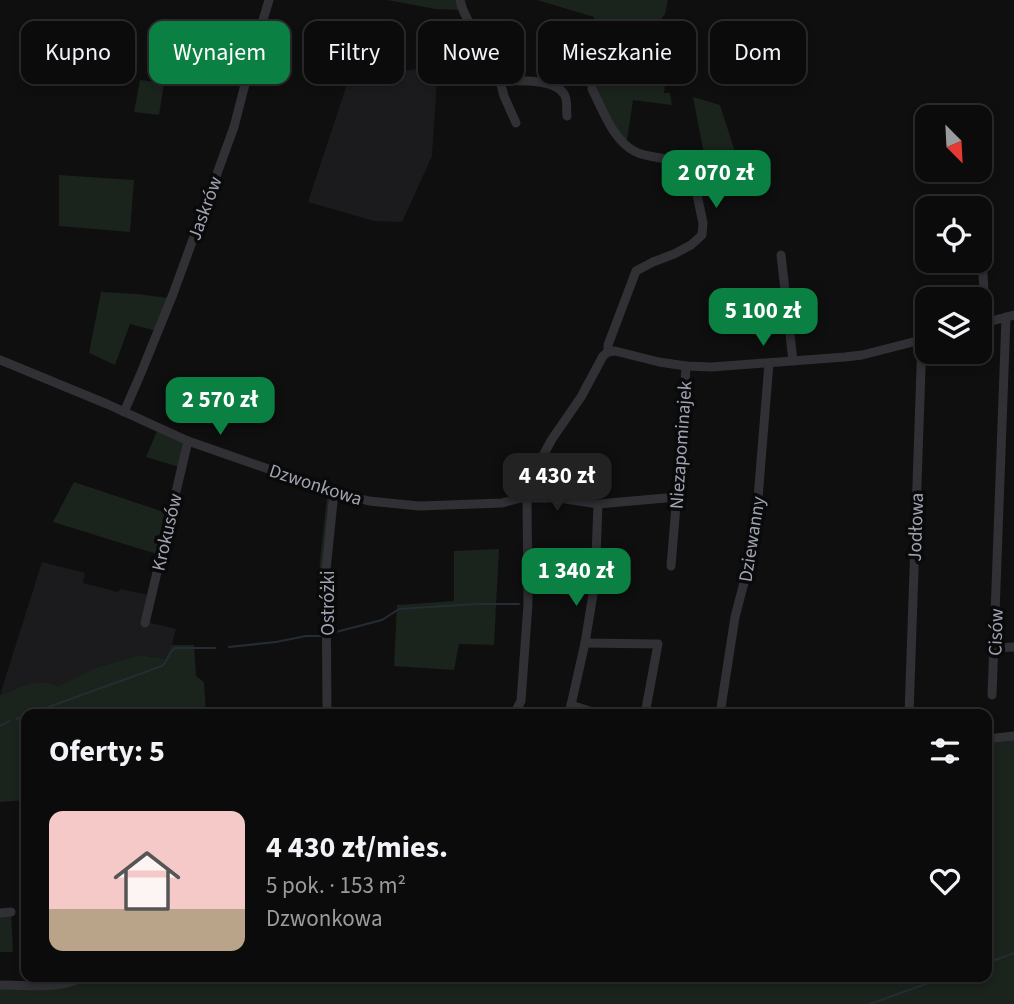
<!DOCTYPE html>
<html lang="pl">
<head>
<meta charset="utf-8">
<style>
	body { margin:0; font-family:"Source Sans 3",sans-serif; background:#19191a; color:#f1f3f6; height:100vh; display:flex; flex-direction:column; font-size:26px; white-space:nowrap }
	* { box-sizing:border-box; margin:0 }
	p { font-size:23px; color:#9a9b9d }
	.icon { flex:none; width:38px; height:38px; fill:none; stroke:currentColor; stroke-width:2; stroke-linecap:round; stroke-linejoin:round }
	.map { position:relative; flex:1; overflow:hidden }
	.sheet { position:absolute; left:21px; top:709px; width:971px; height:273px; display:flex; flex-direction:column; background:#0b0b0c; border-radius:14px; box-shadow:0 4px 10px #0003,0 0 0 2px #2b2b2d }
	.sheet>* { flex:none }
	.hud { position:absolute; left:21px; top:21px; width:973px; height:63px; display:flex; gap:14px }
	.needle { width:46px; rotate:156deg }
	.tools { position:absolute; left:915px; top:105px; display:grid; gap:14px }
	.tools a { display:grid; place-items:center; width:77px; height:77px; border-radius:14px; background:#0b0b0c; box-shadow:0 4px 10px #0003,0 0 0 2px #2b2b2d; font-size:35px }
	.price { position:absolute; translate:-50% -60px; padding:0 16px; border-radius:14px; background:#0b8043; color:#fff; font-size:23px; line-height:46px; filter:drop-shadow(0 2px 4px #0008) }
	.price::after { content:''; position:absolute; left:50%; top:42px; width:21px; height:16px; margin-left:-10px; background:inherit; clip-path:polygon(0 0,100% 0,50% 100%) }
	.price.current { background:#222; color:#fff }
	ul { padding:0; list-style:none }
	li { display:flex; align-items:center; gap:21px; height:175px; padding:0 28px }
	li+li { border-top:2px solid #2b2b2d }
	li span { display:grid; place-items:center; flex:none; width:196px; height:140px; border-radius:14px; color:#555 }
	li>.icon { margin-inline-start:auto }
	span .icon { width:84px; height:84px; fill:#fffc; stroke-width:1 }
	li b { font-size:30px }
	h2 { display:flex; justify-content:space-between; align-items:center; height:84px; padding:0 28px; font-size:30px }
	.chip { padding:0 24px; border-radius:14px; background:#0b0b0c; box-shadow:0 4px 10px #0003,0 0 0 2px #2b2b2d; font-size:24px; line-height:63px }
	.chip.current { background:#0b8043; color:#fff }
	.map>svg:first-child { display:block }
	.built { fill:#1b1b1d }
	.green { fill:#1b231d }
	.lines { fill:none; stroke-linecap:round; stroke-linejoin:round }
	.stream { stroke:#252c34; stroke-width:2 }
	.minor { stroke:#303035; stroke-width:9 }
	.labels { text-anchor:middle; stroke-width:7; stroke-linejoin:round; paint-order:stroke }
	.street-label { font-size:19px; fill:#a0a3b2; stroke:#0a0a0b }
</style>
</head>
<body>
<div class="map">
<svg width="1014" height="1004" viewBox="0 0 1014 1004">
	<rect width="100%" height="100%" fill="#0f0f10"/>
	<g class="built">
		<polygon points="438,65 432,156 402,222 374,221 308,202 348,81"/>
		<polygon points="42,562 85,573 83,583 118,592 121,589 153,596 147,622 176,629 172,645 166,659 140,655 97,667 59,686 49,683 25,685 0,695"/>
	</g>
	<g class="green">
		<polygon points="387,0 466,0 458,10 435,9"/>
		<polygon points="537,0 668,0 665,14 644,41 667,64 664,93 670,93 672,105 633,100 627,140 618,141 573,62 570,47 593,54 594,17"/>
		<polygon points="140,80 164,83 159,115 134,112"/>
		<polygon points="693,97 720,105 736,155 706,165"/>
		<polygon points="59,175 134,180 130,232 59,226"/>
		<polygon points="101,292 137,294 168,298 156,331 130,324 115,365 89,353"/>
		<polygon points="157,431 184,444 179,467 146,457"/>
		<polygon points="74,482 167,513 160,555 53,522"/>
		<polygon points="329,496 323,595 318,595 320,561 327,497"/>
		<polygon points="499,549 494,645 459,644 454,670 394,666 397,605 454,601 454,551"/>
		<polygon points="172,645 194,645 196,676 204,682 206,713 26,714 26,800 0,802 0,695 25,685 36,683 49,683 59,686 97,667 140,655 166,659"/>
		<polygon points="1014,740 1014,1004 0,1004 0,987 74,984 80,976 987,976 987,744"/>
		<polygon points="11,913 13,952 0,952 0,914"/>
	</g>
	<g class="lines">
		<g class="stream">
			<polyline points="332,633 382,620 399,609 477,604 519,604"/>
			<polyline points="229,647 276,642 306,636 321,636"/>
			<path d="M29,714L162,666C168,661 168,653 175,648H215"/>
			<polyline points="16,719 26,715"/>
			<polyline points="0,726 9,721"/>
			<polyline points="987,963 1014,953"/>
			<polyline points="870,1004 948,976"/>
		</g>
		<g class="minor">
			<path d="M460,0C464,21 481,36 490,54C495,62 497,72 500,81C516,81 554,78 564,94C568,99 566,109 567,116"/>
			<polyline points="500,81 504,96 516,123"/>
			<path d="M592,89C603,110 613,141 636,152C653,160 679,156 692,171L703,223L702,235L691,245L674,254L653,262L636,271L608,345V352"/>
			<polyline points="985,209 981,242 986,323"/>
			<polyline points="781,255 793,361"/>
			<polyline points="980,324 1014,315"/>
			<polyline points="608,352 615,351 659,362 686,366 712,367 845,357 862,355 925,339"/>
			<polyline points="0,360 107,404 188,441 334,492 369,501 419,506 502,503 520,498 559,498 598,504 677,497"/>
			<polyline points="124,412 141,373 173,294 234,127 252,57 269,0"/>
			<polyline points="520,498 552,439 581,397 603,356 608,352"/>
			<polyline points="671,566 683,420 686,366"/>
			<polyline points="145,623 188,441"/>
			<polyline points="585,643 658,644 645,714"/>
			<polyline points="995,648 1014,647"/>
			<polyline points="992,695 1006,317"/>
			<polyline points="571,705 599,714"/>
			<polyline points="327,714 326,570 334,492"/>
			<polyline points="514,714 521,701 528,604 527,498"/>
			<polyline points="569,714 585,643 595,582 598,504"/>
			<polyline points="720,714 735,617 752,552 758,498 769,363"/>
			<polyline points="909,714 922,340"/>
			<polyline points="987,739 1014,736"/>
			<polyline points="0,913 11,912"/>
			<path d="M0,985C25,985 53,989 76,980L78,976"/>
		</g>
	</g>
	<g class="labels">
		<g class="street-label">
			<text transform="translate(204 208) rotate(-70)" y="7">Jaskrów</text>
			<text transform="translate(680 445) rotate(-86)" y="7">Niezapominajek</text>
			<text transform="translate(316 484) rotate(18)" y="7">Dzwonkowa</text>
			<text transform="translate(915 527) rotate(-88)" y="7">Jodłowa</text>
			<text transform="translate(166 532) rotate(-77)" y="7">Krokusów</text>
			<text transform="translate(751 539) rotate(-81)" y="7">Dziewanny</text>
			<text transform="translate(327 603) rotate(-90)" y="7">Ostróżki</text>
			<text transform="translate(995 632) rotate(-88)" y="7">Cisów</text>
		</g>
	</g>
</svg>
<div class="tools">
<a><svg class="needle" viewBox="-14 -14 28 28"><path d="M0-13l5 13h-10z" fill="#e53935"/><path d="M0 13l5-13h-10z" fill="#9a9b9d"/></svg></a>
<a><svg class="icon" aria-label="locate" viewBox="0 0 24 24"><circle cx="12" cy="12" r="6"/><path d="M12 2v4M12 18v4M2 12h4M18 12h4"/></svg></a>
<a><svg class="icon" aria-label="layers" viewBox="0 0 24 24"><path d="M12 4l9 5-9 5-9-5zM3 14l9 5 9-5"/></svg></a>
</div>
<b class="price" style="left:716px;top:210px">2 070 zł</b>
<b class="price" style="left:763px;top:348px">5 100 zł</b>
<b class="price" style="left:220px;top:437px">2 570 zł</b>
<b class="price current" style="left:557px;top:513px">4 430 zł</b>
<b class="price" style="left:576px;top:608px">1 340 zł</b>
<div class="hud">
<a class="chip">Kupno</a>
<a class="chip current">Wynajem</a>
<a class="chip">Filtry</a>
<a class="chip">Nowe</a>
<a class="chip">Mieszkanie</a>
<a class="chip">Dom</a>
</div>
<section class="sheet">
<h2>Oferty: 5<svg class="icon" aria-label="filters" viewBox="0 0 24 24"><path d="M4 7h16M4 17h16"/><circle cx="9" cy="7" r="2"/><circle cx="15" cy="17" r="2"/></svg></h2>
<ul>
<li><span style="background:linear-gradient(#f6c9c9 70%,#b9a48a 0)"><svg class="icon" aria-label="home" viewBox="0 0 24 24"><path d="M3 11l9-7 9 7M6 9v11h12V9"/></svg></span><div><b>4 430 zł/mies.</b><p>5 pok. · 153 m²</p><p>Dzwonkowa</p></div><svg class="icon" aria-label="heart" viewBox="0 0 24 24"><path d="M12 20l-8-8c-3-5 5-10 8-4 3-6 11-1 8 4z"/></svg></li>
</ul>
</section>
</div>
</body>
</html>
